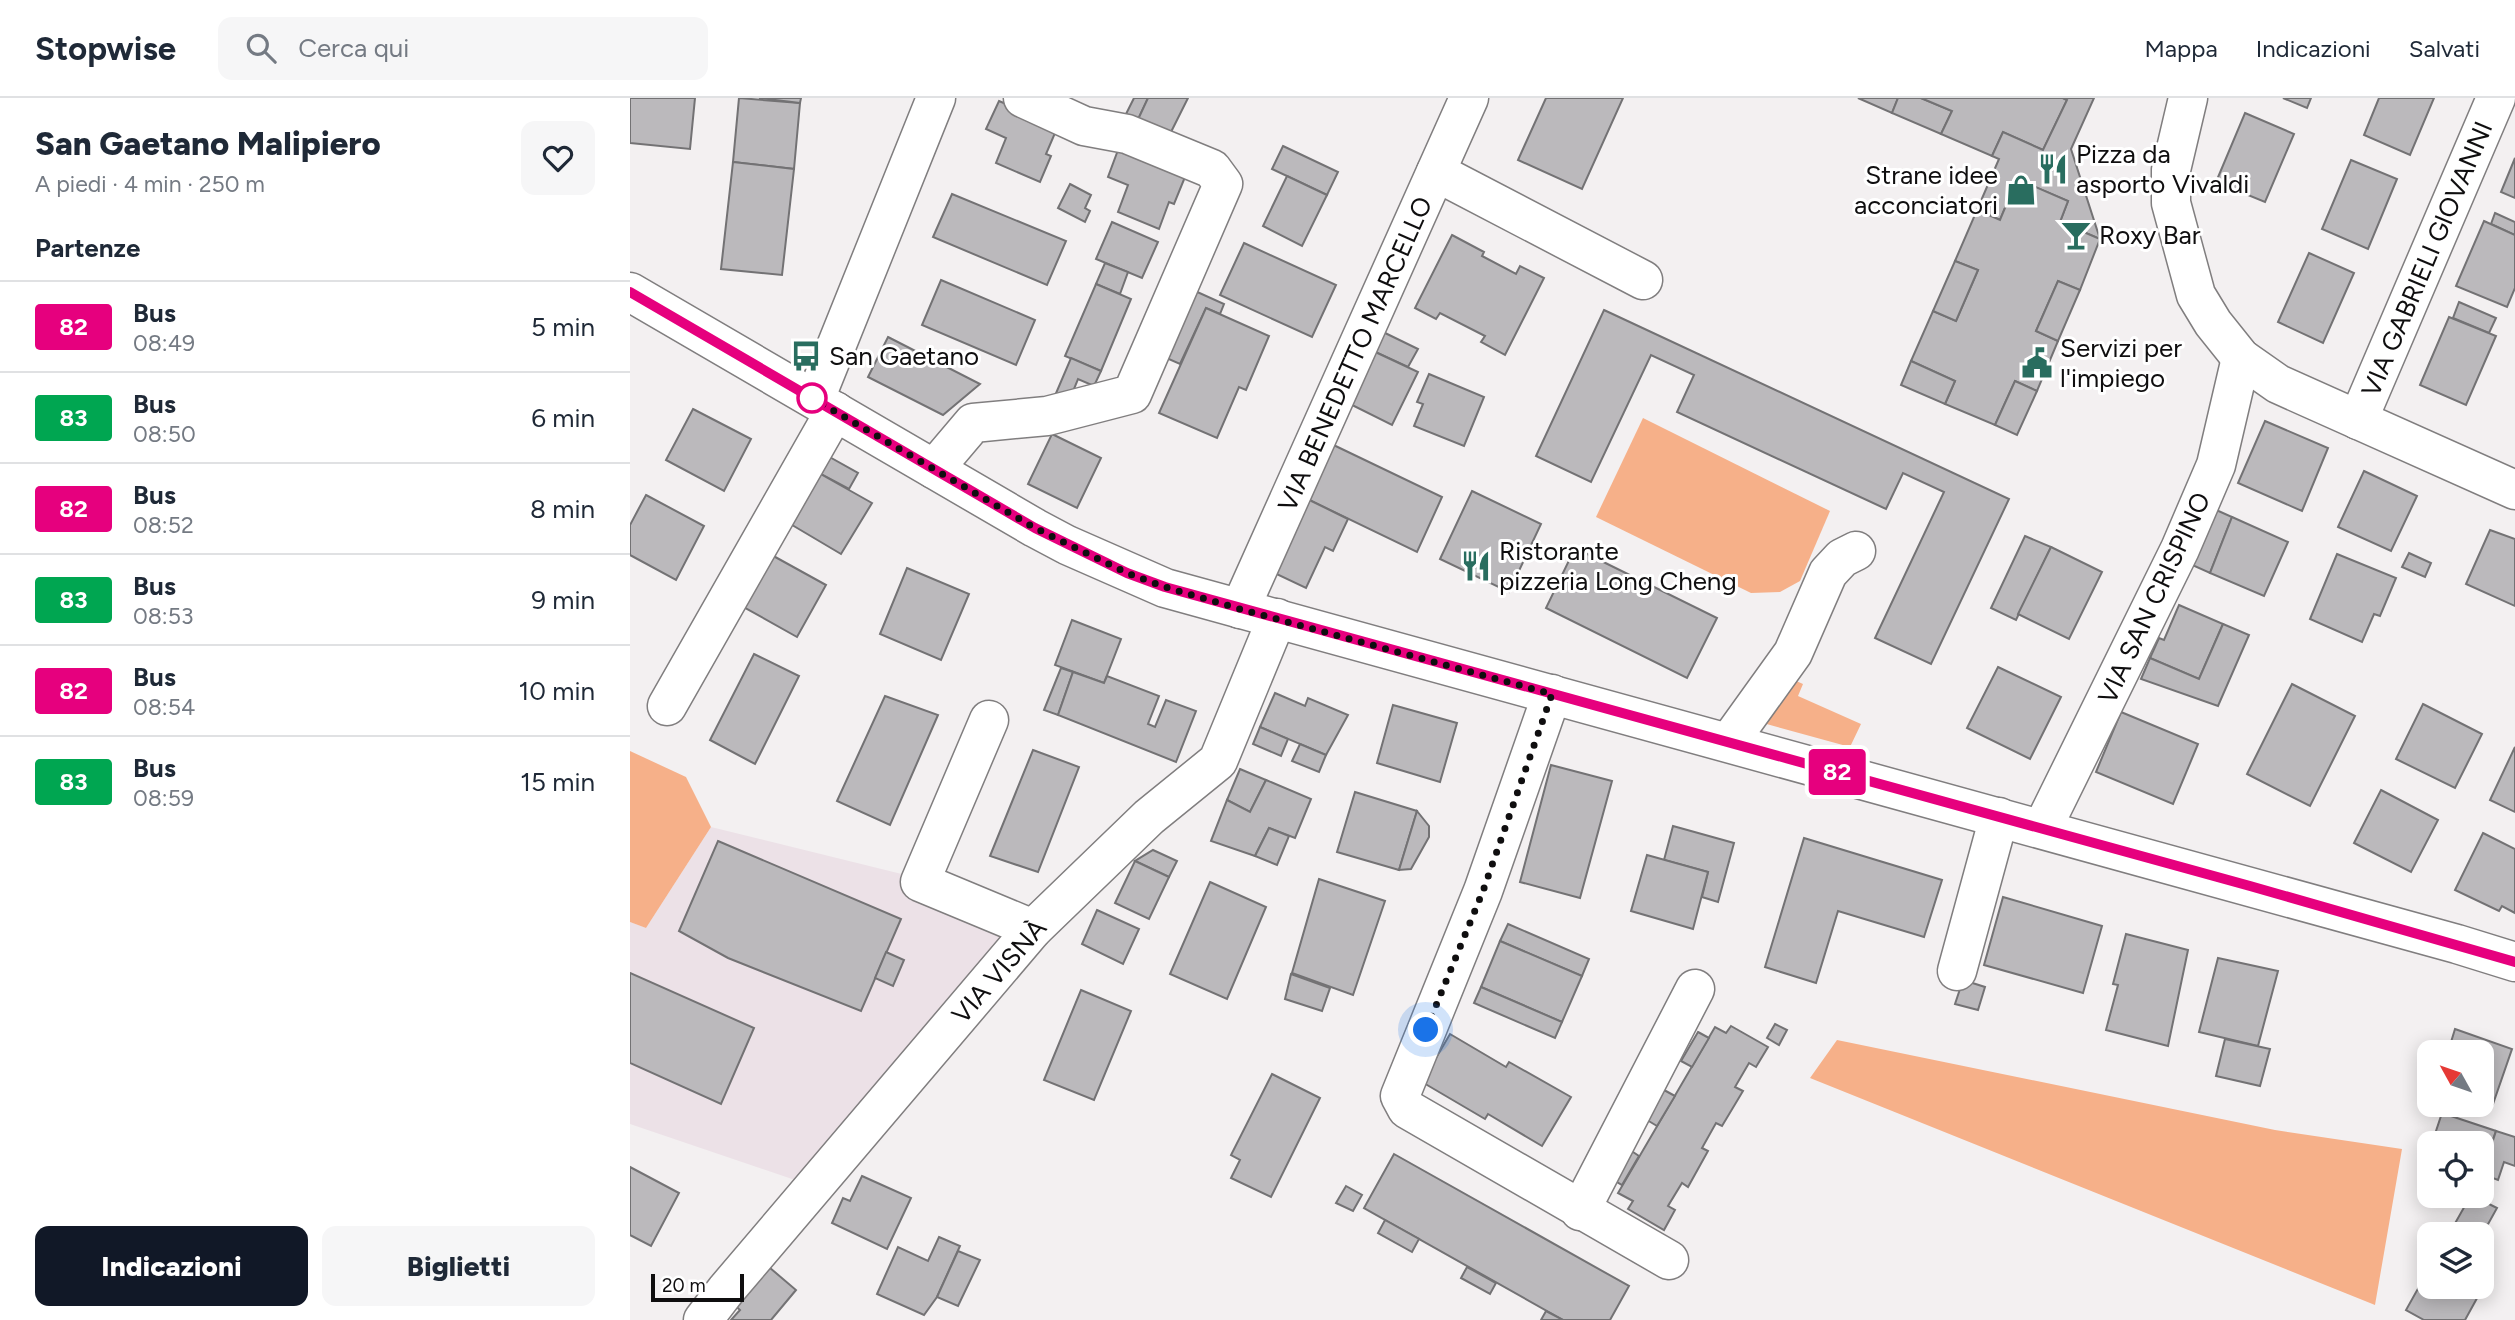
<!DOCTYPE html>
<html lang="it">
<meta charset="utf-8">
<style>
:root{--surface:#fff;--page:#f6f6f7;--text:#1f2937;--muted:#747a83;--line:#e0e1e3;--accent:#111827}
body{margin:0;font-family:Figtree,sans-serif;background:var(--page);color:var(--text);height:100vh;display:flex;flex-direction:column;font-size:26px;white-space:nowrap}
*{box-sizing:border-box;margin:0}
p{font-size:23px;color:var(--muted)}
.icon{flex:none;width:38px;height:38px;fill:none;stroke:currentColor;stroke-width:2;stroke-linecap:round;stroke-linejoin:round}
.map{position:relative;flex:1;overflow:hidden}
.drawer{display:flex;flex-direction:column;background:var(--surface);width:630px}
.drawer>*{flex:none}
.badge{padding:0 14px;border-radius:5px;font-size:24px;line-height:46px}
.needle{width:46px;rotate:310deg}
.controls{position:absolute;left:1787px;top:942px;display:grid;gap:14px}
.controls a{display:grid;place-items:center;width:77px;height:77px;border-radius:14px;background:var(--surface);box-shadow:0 4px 18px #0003;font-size:35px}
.scale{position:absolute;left:21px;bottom:18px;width:93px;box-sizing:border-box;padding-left:7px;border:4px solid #0f0e0f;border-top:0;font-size:19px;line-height:24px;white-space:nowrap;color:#0f0e0f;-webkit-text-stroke:5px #fff;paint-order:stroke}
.you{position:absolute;width:35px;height:35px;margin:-18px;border:5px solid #fff;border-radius:50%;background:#1a73e8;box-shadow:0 0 0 10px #1a73e833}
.map>.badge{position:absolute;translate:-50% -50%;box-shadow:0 0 0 4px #fff}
h2{padding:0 35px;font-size:26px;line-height:63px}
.round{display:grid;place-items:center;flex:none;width:74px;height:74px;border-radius:14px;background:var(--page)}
.headline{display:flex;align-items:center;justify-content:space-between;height:119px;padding:0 35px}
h1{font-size:33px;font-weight:800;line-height:52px}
.button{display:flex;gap:14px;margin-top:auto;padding:14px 35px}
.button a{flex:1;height:80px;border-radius:14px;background:var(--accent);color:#fff;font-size:28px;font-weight:800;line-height:80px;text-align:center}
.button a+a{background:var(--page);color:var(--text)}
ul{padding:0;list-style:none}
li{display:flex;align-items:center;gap:21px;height:91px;padding:0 35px;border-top:2px solid var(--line)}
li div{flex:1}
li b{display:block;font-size:26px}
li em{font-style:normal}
li .badge{min-width:77px;font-weight:700;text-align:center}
header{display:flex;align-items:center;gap:42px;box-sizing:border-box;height:98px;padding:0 35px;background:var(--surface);border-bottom:2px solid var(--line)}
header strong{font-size:33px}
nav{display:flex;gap:38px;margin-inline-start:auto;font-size:24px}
.search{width:490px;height:63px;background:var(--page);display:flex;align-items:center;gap:18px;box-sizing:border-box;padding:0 24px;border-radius:14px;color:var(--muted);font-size:26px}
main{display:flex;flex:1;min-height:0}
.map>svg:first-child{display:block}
.built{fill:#ece1e7}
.green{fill:#f6b089}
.building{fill:#bbb9bc;stroke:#737274;stroke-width:2}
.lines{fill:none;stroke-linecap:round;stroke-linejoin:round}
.minor-casing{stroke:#807e7f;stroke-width:41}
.minor{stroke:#fff;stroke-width:38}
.line-casing{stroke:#fff;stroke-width:16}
.line{stroke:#e6007e;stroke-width:10}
.walk{stroke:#0f0e0f;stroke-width:7;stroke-dasharray:0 12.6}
.stop-dot{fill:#fff;stroke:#e6007e;stroke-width:3.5}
.labels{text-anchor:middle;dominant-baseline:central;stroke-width:6;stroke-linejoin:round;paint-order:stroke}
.poi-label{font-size:26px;fill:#0f0e0f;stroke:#fff;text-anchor:start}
.street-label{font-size:26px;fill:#0f0e0f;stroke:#fff}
</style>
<header>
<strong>Stopwise</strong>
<div class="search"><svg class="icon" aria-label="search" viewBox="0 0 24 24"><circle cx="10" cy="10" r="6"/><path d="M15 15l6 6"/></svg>Cerca qui</div>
<nav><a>Mappa</a><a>Indicazioni</a><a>Salvati</a></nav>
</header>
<main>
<section class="drawer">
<div class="headline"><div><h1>San Gaetano Malipiero</h1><p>A piedi · 4 min · 250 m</p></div><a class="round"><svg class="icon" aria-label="heart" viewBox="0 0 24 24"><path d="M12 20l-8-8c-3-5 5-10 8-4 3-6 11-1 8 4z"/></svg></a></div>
<h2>Partenze</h2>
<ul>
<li><span class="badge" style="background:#e6007e;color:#fff">82</span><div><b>Bus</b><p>08:49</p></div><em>5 min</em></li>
<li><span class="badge" style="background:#00a651;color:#fff">83</span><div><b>Bus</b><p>08:50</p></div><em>6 min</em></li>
<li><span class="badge" style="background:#e6007e;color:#fff">82</span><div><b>Bus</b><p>08:52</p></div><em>8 min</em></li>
<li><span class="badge" style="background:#00a651;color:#fff">83</span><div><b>Bus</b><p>08:53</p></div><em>9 min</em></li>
<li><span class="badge" style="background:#e6007e;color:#fff">82</span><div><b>Bus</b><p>08:54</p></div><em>10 min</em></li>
<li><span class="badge" style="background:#00a651;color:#fff">83</span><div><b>Bus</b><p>08:59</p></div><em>15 min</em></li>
</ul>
<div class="button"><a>Indicazioni</a><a>Biglietti</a></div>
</section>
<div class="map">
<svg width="1885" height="1222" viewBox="0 0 1885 1222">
<rect width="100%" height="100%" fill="#f3f0f1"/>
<!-- built -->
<polygon class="built" points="81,729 397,807 165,1082 0,1026 0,824 16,830"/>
<!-- green -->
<g class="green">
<polygon points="1013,320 1200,413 1170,483 1150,494 1121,495 966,419"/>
<polygon points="1153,577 1173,586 1168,598 1231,626 1220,649 1133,625"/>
<polygon points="0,653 56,679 81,729 16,830 0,824"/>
<polygon points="1207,942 1645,1032 1772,1051 1745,1207 1180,980"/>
</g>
<!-- building -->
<g class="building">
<polygon points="0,0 65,0 60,51 0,45"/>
<polygon points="109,0 170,5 164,71 103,64"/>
<polygon points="129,0 171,0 170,5"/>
<polygon points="504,0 518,0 506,26 494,20"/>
<polygon points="518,0 558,0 539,38 504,30"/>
<polygon points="916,0 993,0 952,91 888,62"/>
<polygon points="1228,0 1268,0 1262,15"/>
<polygon points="1268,0 1291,0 1322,13 1311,36 1262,15"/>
<polygon points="1291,0 1433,0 1437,2 1413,52 1373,34 1362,58 1311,36 1322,13"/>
<polygon points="1433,0 1464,0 1441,51 1470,141 1430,124 1438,103 1387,81 1370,122 1347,112 1369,61 1362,58 1373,34 1413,52 1437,2"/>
<polygon points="1653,0 1681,0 1677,10"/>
<polygon points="1749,0 1804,0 1780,57 1734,37"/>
<polygon points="369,3 428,28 416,56 421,58 410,84 366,65 376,40 356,31"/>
<polygon points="1615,15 1664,36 1635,104 1586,84"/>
<polygon points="653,48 708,74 697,97 642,71"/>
<polygon points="488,52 555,79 544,106 539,104 529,131 488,114 498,87 478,79"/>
<polygon points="1885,60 1885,100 1871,94"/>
<polygon points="1721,62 1767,81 1738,151 1692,131"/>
<polygon points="103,64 164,71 152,177 91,171"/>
<polygon points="657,78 697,97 672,148 633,128"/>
<polygon points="1387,81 1438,103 1430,124 1470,141 1450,192 1428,183 1406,233 1428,243 1407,293 1385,283 1365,327 1315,306 1325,283 1281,263 1303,213 1326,223 1348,172 1325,163 1347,112 1370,122"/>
<polygon points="440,86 461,97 455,110 460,113 455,124 428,110"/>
<polygon points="322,96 436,143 417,187 303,139"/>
<polygon points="1865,115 1885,124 1885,137 1861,126"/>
<polygon points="1854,123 1885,137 1885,190 1877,209 1826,188"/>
<polygon points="482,124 528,144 512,180 466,161"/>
<polygon points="822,137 854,154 852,158 886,176 890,168 914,180 875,257 851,244 855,238 810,215 806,221 785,210"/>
<polygon points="614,145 706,187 682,239 590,197"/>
<polygon points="1679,155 1724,175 1693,245 1648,224"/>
<polygon points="1325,163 1348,172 1326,223 1303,213"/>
<polygon points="475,165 498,174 490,196 466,186"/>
<polygon points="311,182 405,222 386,267 292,227"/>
<polygon points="1428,183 1450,192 1428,243 1406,233"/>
<polygon points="466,186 501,201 471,273 435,258"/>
<polygon points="554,188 594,206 590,216 576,210 550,266 525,255"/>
<polygon points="1829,204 1866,220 1859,235 1823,220"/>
<polygon points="576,210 639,238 616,292 609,289 587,340 529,315"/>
<polygon points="974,212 1379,401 1301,566 1245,540 1314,394 1273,375 1256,411 1047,314 1064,277 1021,257 961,384 906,358"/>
<polygon points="1819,219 1866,238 1836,307 1790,287"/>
<polygon points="751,233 788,251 778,269 741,252"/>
<polygon points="258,239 350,286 313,317 238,279"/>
<polygon points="741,252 788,274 762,327 716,304"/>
<polygon points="441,260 471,273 464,288 448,281 435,313 421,307"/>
<polygon points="1281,263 1325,283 1315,306 1271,287"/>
<polygon points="799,276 854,299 834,348 784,328 793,306 787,304"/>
<polygon points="1385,283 1407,293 1387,337 1365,327"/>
<polygon points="63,311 121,341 94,393 36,362"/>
<polygon points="1635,323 1698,350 1672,413 1608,385"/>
<polygon points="422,336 471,360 447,410 398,386"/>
<polygon points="691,341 812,399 787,454 665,395"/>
<polygon points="196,357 228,375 219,391 187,374"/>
<polygon points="1734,373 1787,398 1761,453 1708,429"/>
<polygon points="187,374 242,405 211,456 157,424"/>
<polygon points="842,393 911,426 879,494 810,461"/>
<polygon points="665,395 718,421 703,453 695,449 676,490 630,468"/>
<polygon points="16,397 74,428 46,482 0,457 0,427"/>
<polygon points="1584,411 1602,419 1580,475 1560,466"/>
<polygon points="1602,419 1658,444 1634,498 1580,475"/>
<polygon points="1860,432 1885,441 1885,508 1836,486"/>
<polygon points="1395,438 1421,449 1386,522 1361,510"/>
<polygon points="1421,449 1472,474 1439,541 1388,516"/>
<polygon points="945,450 1087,520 1057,580 916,510"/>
<polygon points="138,455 196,487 167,539 110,507"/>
<polygon points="1779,455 1801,465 1795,479 1772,469"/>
<polygon points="1707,456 1766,480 1750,518 1744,516 1732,544 1680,521"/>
<polygon points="277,470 339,496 311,562 250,536"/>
<polygon points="1549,507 1593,526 1569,581 1520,560 1529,540 1534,542"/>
<polygon points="442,522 491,541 474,585 425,567"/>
<polygon points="1593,526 1619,537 1588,608 1511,581 1520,560 1569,581"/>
<polygon points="124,556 169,578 125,666 80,642"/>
<polygon points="1368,569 1431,599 1400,661 1337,630"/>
<polygon points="431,570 443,574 428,617 414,612"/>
<polygon points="443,574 474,585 477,578 529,598 518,626 525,629 536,602 566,613 546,664 428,617"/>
<polygon points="1662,586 1725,618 1680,708 1617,676"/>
<polygon points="645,595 675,608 678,600 718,617 696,657 630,629"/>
<polygon points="255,598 308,617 260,727 207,703"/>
<polygon points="1793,606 1852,636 1825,690 1766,661"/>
<polygon points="763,607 827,625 810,684 747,665"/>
<polygon points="1491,614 1568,646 1543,706 1466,674"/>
<polygon points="630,629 658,641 651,658 623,646"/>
<polygon points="670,646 696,657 689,674 662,663"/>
<polygon points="1885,649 1885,714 1860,702"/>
<polygon points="403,652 449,669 408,774 360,758"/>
<polygon points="921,667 982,683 950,800 890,784"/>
<polygon points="610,671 636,682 620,714 597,702"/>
<polygon points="636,682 681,701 665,740 639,730 625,758 581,743 597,702 620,714"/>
<polygon points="1751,692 1808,722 1781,774 1724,745"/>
<polygon points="725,694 787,713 769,772 707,754"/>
<polygon points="787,713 799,728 799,739 781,771 769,772"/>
<polygon points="1043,728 1104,745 1088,804 1072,799 1078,774 1034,762"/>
<polygon points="639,730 659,738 647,767 625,758"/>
<polygon points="1853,735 1885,751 1885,815 1872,808 1869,813 1825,792"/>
<polygon points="1174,740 1312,782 1294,839 1208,813 1186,885 1135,869"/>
<polygon points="88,743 271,821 231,913 98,860 49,833"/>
<polygon points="523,752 547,763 539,779 505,763"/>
<polygon points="1017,757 1078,774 1063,831 1001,813"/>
<polygon points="505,763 539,779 519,821 485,805"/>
<polygon points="689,781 755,803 723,897 662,875"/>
<polygon points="580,784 636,809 597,901 540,876"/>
<polygon points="1373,799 1472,828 1453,895 1354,867"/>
<polygon points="467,812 509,831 493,866 452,846"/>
<polygon points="878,826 959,861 952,878 870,843"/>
<polygon points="1496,836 1558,852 1538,948 1476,932 1488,887 1483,886"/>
<polygon points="870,843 952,878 932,924 851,889"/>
<polygon points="256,854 274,862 263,888 245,880"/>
<polygon points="1588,860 1648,873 1628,948 1569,934"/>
<polygon points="0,875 124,930 91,1006 0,965"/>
<polygon points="661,876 700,890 692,913 655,901"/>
<polygon points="1333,882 1355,889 1348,912 1325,906"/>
<polygon points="851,889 932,924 925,940 844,905"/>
<polygon points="451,892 501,913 464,1002 414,982"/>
<polygon points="1145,926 1157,932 1149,947 1137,940"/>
<polygon points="1101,928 1138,949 1126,969 1119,965 1105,989 1113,993 1092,1028 1086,1025 1072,1050 1078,1053 1058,1089 1052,1085 1038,1108 1045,1112 1034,1132 998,1111 1003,1103 988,1095 1085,929 1096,935"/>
<polygon points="1825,931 1882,951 1863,1006 1852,1002 1852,954 1818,954"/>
<polygon points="1068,934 1079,940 1062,969 1051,963"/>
<polygon points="820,936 876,969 879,964 941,999 912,1048 858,1016 855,1021 792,984"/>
<polygon points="1595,941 1640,951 1630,988 1586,978"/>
<polygon points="642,976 690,1000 641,1099 601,1080 610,1062 601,1057"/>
<polygon points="1034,992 1045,998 1027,1028 1017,1022"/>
<polygon points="1812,1015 1866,1033 1852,1073 1852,1045 1802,1045"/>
<polygon points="1866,1033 1885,1039 1885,1068 1874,1064 1868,1082 1852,1076"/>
<polygon points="1000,1052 1009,1058 992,1087 982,1081"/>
<polygon points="764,1056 999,1188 980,1222 933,1222 734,1110"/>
<polygon points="0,1069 49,1095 21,1148 0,1137"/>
<polygon points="232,1078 281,1100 257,1151 202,1125 213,1100 220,1103"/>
<polygon points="716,1088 732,1097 723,1113 706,1105"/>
<polygon points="1841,1097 1867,1110 1852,1137 1819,1136"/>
<polygon points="755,1122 789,1141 782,1154 748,1135"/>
<polygon points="309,1139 330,1148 307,1199 294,1217 247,1196 268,1149 298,1163"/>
<polygon points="328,1153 350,1162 328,1208 307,1199"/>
<polygon points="133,1164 166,1192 141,1222 101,1222 110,1212 100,1203"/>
<polygon points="837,1169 866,1185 860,1196 831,1180"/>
<polygon points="1799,1171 1799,1188 1852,1188 1852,1179 1857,1182 1835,1222 1794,1222 1776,1212"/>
<polygon points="916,1213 933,1222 911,1222"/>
</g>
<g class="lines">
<!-- minor casing -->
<g class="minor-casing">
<g id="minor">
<polyline points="1558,0 1541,72 1541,105 1566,197 1583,225 1611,260 1648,286 1885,392"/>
<polyline points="806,74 1013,182"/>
<polyline points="0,194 405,430 437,447 535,490 1827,846 1885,864"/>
<polyline points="185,301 306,0"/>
<polyline points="1728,322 1866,0"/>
<polyline points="304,371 343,325 417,318 502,296 593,86 582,71 497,36 454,28 393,0"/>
<polyline points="610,511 839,0"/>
<polyline points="922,596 853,793 770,998 777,1011 1039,1162"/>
<polyline points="37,608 205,313"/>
<polyline points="359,622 290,784 403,831"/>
<polyline points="1099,644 1163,555 1198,475 1212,460 1226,453"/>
<polyline points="1412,731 1550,451 1586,367 1611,260"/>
<polyline points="1327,873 1369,719"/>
<polyline points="950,1113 1065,891"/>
<polyline points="73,1222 96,1192 403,831 519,719 588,663 647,520"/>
</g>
</g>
<!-- minor -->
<use href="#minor" class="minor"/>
</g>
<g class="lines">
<!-- line casing -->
<g class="line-casing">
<polyline id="line" points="0,194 405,430 497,475 535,489 1620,788 1885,864"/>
</g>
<!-- line -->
<use href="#line" class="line"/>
<!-- walk -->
<polyline class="walk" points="182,300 405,430 497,475 535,489 610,511 922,596 853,793 796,932"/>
</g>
<!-- icons -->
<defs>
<g id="restaurant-bare" transform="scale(2.415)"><path d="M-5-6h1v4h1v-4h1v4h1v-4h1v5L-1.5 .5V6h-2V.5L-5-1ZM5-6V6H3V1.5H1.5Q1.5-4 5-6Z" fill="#296d5f" stroke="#fff" stroke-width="2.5" paint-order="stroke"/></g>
<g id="shop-bare" transform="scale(2.415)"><path d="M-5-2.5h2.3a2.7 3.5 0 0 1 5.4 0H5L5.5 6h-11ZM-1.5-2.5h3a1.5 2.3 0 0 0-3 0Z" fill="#296d5f" stroke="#fff" stroke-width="2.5" paint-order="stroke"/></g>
<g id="bar-bare" transform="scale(2.415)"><path d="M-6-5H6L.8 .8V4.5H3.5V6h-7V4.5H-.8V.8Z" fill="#296d5f" stroke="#fff" stroke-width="2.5" paint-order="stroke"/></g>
<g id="bus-bare" transform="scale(2.415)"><path d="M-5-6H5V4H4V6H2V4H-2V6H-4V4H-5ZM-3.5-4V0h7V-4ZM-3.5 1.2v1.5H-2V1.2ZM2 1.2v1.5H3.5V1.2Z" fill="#296d5f" stroke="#fff" stroke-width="2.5" paint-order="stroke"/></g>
<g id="civic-bare" transform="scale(2.415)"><path d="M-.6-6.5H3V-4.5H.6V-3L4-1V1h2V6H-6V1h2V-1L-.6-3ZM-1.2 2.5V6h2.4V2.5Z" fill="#296d5f" stroke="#fff" stroke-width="2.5" paint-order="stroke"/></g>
</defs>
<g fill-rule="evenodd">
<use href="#restaurant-bare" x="1423" y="71"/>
<use href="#shop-bare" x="1391" y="92"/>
<use href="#bar-bare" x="1446" y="137"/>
<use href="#bus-bare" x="176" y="258"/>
<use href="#civic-bare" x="1407" y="265"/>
<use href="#restaurant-bare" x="846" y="468"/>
</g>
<!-- markers -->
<circle class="stop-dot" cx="182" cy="300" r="14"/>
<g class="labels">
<!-- poi labels -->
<g class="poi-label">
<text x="1446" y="56">Pizza da<tspan x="1446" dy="30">asporto Vivaldi</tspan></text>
<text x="1368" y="77" text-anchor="end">Strane idee<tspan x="1368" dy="30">acconciatori</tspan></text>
<text x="1469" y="137">Roxy Bar</text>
<text x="1430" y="250">Servizi per<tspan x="1430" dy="30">l'impiego</tspan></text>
<text x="199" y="258">San Gaetano</text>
<text x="869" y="453">Ristorante<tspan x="869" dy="30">pizzeria Long Cheng</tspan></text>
</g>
<!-- street labels -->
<g class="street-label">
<text transform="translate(1797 161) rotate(-67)">VIA GABRIELI GIOVANNI</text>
<text transform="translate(725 256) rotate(-66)">VIA BENEDETTO MARCELLO</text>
<text transform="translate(1524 500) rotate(-65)">VIA SAN CRISPINO</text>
<text transform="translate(369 873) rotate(-49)">VIA VISNÀ</text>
</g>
</g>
</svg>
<div class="controls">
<a><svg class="needle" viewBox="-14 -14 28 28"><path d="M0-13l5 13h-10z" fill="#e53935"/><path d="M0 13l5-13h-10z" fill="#747a83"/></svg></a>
<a><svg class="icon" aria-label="locate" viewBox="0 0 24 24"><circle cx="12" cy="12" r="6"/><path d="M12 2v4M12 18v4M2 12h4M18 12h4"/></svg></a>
<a><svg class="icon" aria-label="layers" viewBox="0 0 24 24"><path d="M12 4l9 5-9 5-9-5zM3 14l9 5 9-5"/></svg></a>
</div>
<div class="scale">20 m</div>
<div class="you" style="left:796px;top:932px"></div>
<b class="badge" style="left:1207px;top:674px;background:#e6007e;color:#fff">82</b>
</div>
</main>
